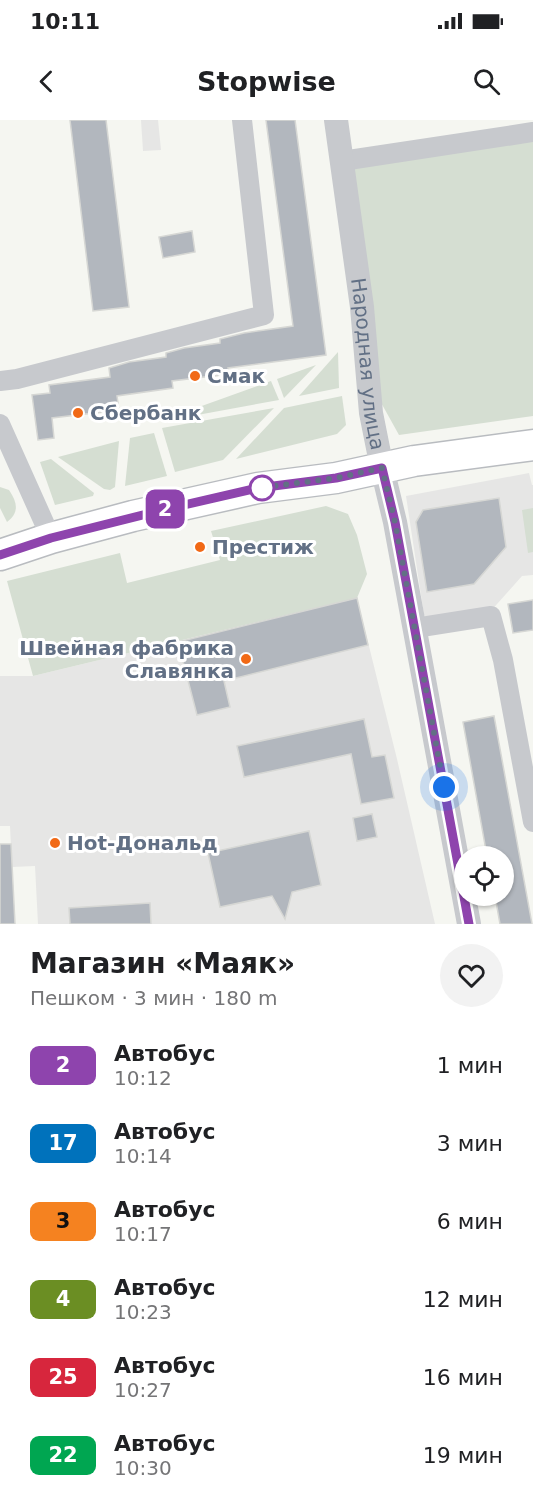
<!DOCTYPE html>
<html lang="ru">
<meta charset="utf-8">
<style>
:root{--surface:#fff;--page:#f2f2f2;--text:#202124;--muted:#757577}
body{margin:0;font-family:"DejaVu Sans",sans-serif;background:var(--page);color:var(--text);height:100vh;display:flex;flex-direction:column;font-size:22px;white-space:nowrap}
*{box-sizing:border-box;margin:0}
p{font-size:20px;color:var(--muted)}
.icon{flex:none;width:33px;height:33px;fill:none;stroke:currentColor;stroke-width:2;stroke-linecap:round;stroke-linejoin:round}
.map{position:relative;height:804px;overflow:hidden}
.panel{display:flex;flex-direction:column;background:var(--surface);flex:1}
.panel>*{flex:none}
.badge{padding:0 12px;border-radius:9px;font-size:21px;line-height:39px}
.buttons{position:absolute;left:454px;top:726px;display:grid;gap:12px}
.buttons a{display:grid;place-items:center;width:60px;height:60px;border-radius:50%;background:var(--surface);box-shadow:0 2px 4px #0004;font-size:30px}
.you{position:absolute;width:30px;height:30px;margin:-15px;border:4px solid #fff;border-radius:50%;background:#1a73e8;box-shadow:0 0 0 9px #1a73e833}
.map>.badge{position:absolute;translate:-50% -50%;box-shadow:0 0 0 3px #fff}
.round{display:grid;place-items:center;flex:none;width:63px;height:63px;border-radius:32px;background:var(--page)}
.headline{display:flex;align-items:center;justify-content:space-between;height:102px;padding:0 30px}
h1{font-size:28px;font-weight:600;line-height:45px}
ul{padding:0;list-style:none}
li{display:flex;align-items:center;gap:18px;height:78px;padding:0 30px}
li div{flex:1}
li b{display:block;font-size:22px}
li em{font-style:normal}
li .badge{min-width:66px;font-weight:700;text-align:center}
.status{display:flex;justify-content:space-between;align-items:center;height:42px;padding:0 30px;background:var(--surface);direction:ltr}
.status svg{height:16px;fill:currentColor}
header{display:flex;justify-content:space-between;align-items:center;height:78px;padding:0 30px;background:var(--surface);font-size:27px;font-weight:600}
.map>svg:first-child{display:block}
.built{fill:#e6e6e5}
.green{fill:#d5ded2}
.building{fill:#b2b7be;stroke:#d6d7d4;stroke-width:1.5}
.lines{fill:none;stroke-linecap:round;stroke-linejoin:round}
.primary-casing{stroke:#b9bcc0;stroke-width:33}
.minor{stroke:#c7c9cd;stroke-width:20}
.tertiary{stroke:#c7c9cd;stroke-width:24}
.primary{stroke:#fff;stroke-width:30}
.line-casing{stroke:#fff;stroke-width:14}
.line{stroke:#8e44ad;stroke-width:9}
.walk{stroke:#627085;stroke-width:6;stroke-dasharray:0 10.8}
.poi-dot{fill:#f16916;stroke:#fff;stroke-width:2}
.stop-dot{fill:#fff;stroke:#8e44ad;stroke-width:3}
.labels{text-anchor:middle;dominant-baseline:central;stroke-width:6;stroke-linejoin:round;paint-order:stroke}
.street-label{font-size:20px;fill:#627085;stroke:#fff}
.poi-label{font-size:20px;font-weight:bold;fill:#627085;stroke:#fff;text-anchor:start}
</style>
<div class="status"><b>10:11</b><svg viewBox="0 0 49 12"><path d="M0 12V9h3v3zM5 12V6h3v6zM10 12V3h3v9zM15 12V0h3v12zM26 1h20v11H26zM47 4h2v5h-2z"/></svg></div>
<header><svg class="icon" aria-label="back" viewBox="0 0 24 24"><path d="M15 5l-7 7 7 7"/></svg>Stopwise<svg class="icon" aria-label="search" viewBox="0 0 24 24"><circle cx="10" cy="10" r="6"/><path d="M15 15l6 6"/></svg></header>
<div class="map">
<svg width="533" height="804" viewBox="0 0 533 804">
<rect width="100%" height="100%" fill="#f5f6f1"/>
<!-- built -->
<g class="built">
<polygon points="141,0 158,0 161,30 143,31"/>
<polygon points="529,353 532,365 533,365 533,455 522,456 489,493 431,502 424,495 406,376"/>
<polygon points="357,478 397,639 435,804 38,804 35,746 12,747 10,706 0,706 0,556 33,556"/>
</g>
<!-- green -->
<g class="green">
<polygon points="533,16 533,296 399,315 379,279 353,44"/>
<polygon points="338,232 339,268 299,276"/>
<polygon points="316,245 284,278 277,259"/>
<polygon points="271,261 279,280 170,300 185,292"/>
<polygon points="342,276 346,305 337,314 236,339 284,288"/>
<polygon points="274,288 223,340 175,352 162,308"/>
<polygon points="154,313 167,356 125,366 130,318"/>
<polygon points="119,321 115,367 110,370 104,369 58,337"/>
<polygon points="51,339 94,373 93,376 55,385 40,342"/>
<path d="M0,367L9,370C18,383 19,393 7,402L0,388Z"/>
<polygon points="326,386 348,394 357,415 367,454 357,478 33,556 7,461 120,433 127,463 220,440 211,411"/>
<polygon points="533,388 533,432 528,433 522,390"/>
</g>
<!-- building -->
<g class="building">
<polygon points="70,0 106,0 129,187 93,191"/>
<polygon points="266,0 295,0 326,235 228,248 229,254 172,261 173,268 117,276 119,290 52,298 54,318 38,320 32,275 50,273 49,265 110,257 109,248 129,242 166,237 166,233 184,228 220,223 220,219 244,213 293,206"/>
<polygon points="192,111 195,132 163,138 159,117"/>
<polygon points="499,378 506,427 474,464 427,472 416,402 423,390"/>
<polygon points="357,478 368,525 224,561 230,587 197,595 178,522"/>
<polygon points="533,480 533,510 513,513 508,484"/>
<polygon points="494,596 532,804 500,804 495,776 504,776 504,736 487,736 463,602"/>
<polygon points="364,599 372,637 385,635 394,678 361,684 351,634 244,657 237,626"/>
<polygon points="372,694 377,717 357,721 353,698"/>
<polygon points="309,711 321,765 292,772 285,799 272,776 220,787 208,733"/>
<polygon points="0,724 11,724 15,804 0,804"/>
<polygon points="150,783 151,804 70,804 69,788"/>
</g>
<g class="lines">
<!-- primary casing -->
<g class="primary-casing">
<polyline id="primary" points="0,435 51,418 133,396 258,368 336,358 414,341 533,325"/>
</g>
<!-- minor -->
<g class="minor">
<polyline points="342,41 533,12"/>
<polyline points="0,261 17,259 264,195 242,0"/>
<polyline points="0,304 51,418"/>
<polyline points="415,508 491,496 503,540 533,702"/>
</g>
<!-- tertiary -->
<path class="tertiary" id="s1" d="M336,0L362,187L371,293L382,348L395,402L469,804"/>
<!-- primary -->
<use href="#primary" class="primary"/>
</g>
<g class="lines">
<!-- line casing -->
<g class="line-casing">
<polyline id="line" points="0,435 51,418 175,387 258,368 336,358 382,348 395,402 469,804"/>
</g>
<!-- line -->
<use href="#line" class="line"/>
<!-- walk -->
<polyline class="walk" points="262,368 258,368 336,358 382,348 395,402 444,667"/>
</g>
<!-- markers -->
<g class="poi-dot">
<circle cx="195" cy="256" r="6"/>
<circle cx="78" cy="293" r="6"/>
<circle cx="200" cy="427" r="6"/>
<circle cx="246" cy="539" r="6"/>
<circle cx="55" cy="723" r="6"/>
</g>
<circle class="stop-dot" cx="262" cy="368" r="12"/>
<g class="labels">
<!-- street labels -->
<g class="street-label">
<text stroke="none"><textPath href="#s1" startOffset="246">Народная улица</textPath></text>
</g>
<!-- poi labels -->
<g class="poi-label">
<text x="207" y="256">Смак</text>
<text x="90" y="293">Сбербанк</text>
<text x="212" y="427">Престиж</text>
<text x="234" y="528" text-anchor="end">Швейная фабрика<tspan x="234" dy="23">Славянка</tspan></text>
<text x="67" y="723">Hot-Дональд</text>
</g>
</g>
</svg>
<div class="buttons">
<a><svg class="icon" aria-label="locate" viewBox="0 0 24 24"><circle cx="12" cy="12" r="6"/><path d="M12 2v4M12 18v4M2 12h4M18 12h4"/></svg></a>
</div>
<div class="you" style="left:444px;top:667px"></div>
<b class="badge" style="left:165px;top:389px;background:#8e44ad;color:#fff">2</b>
</div>
<section class="panel">
<div class="headline"><div><h1>Магазин «Маяк»</h1><p>Пешком · 3 мин · 180 m</p></div><a class="round"><svg class="icon" aria-label="heart" viewBox="0 0 24 24"><path d="M12 20l-8-8c-3-5 5-10 8-4 3-6 11-1 8 4z"/></svg></a></div>
<ul>
<li><span class="badge" style="background:#8e44ad;color:#fff">2</span><div><b>Автобус</b><p>10:12</p></div><em>1 мин</em></li>
<li><span class="badge" style="background:#0072bc;color:#fff">17</span><div><b>Автобус</b><p>10:14</p></div><em>3 мин</em></li>
<li><span class="badge" style="background:#f58220;color:#111">3</span><div><b>Автобус</b><p>10:17</p></div><em>6 мин</em></li>
<li><span class="badge" style="background:#6b8e23;color:#fff">4</span><div><b>Автобус</b><p>10:23</p></div><em>12 мин</em></li>
<li><span class="badge" style="background:#d7263d;color:#fff">25</span><div><b>Автобус</b><p>10:27</p></div><em>16 мин</em></li>
<li><span class="badge" style="background:#00a651;color:#fff">22</span><div><b>Автобус</b><p>10:30</p></div><em>19 мин</em></li>
</ul>
</section>
